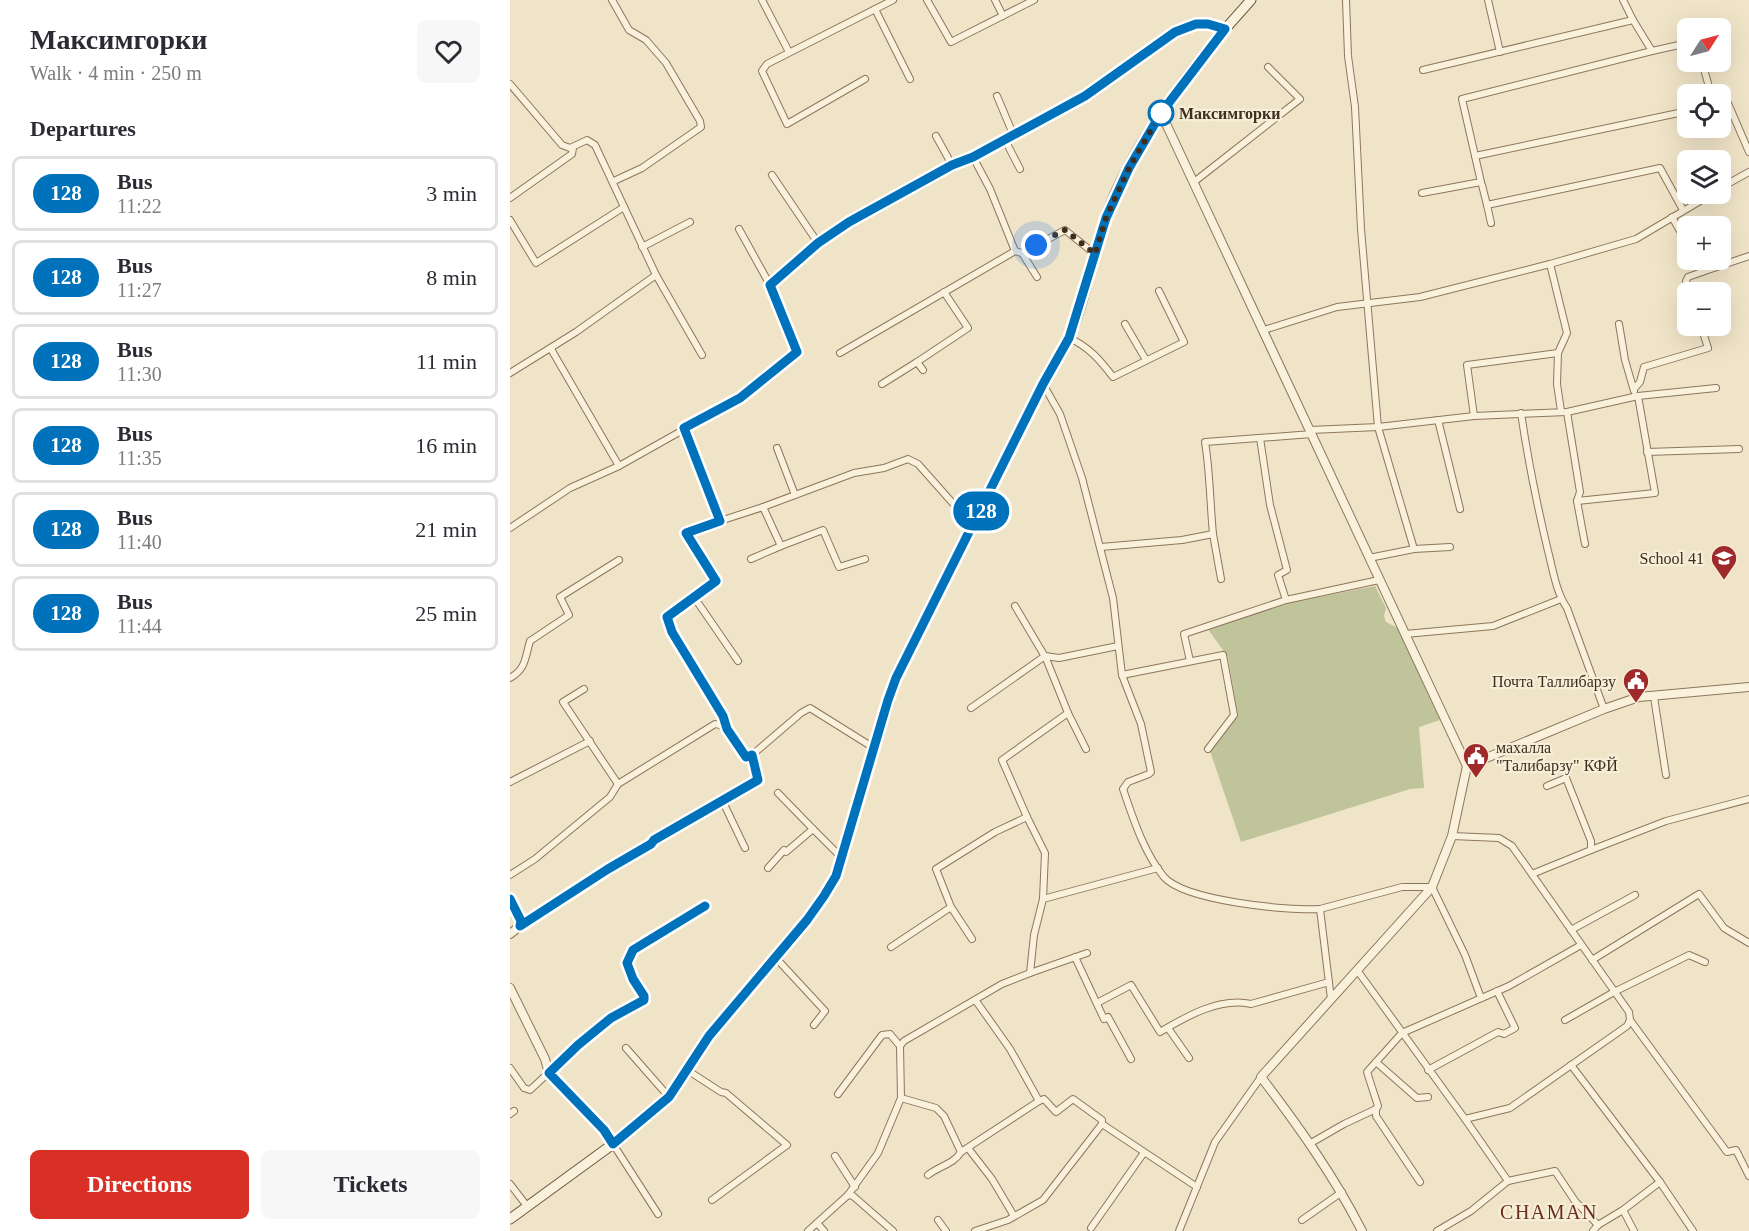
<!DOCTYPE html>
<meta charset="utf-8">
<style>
:root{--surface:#fff;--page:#f7f7f7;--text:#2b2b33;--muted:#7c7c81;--line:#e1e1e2;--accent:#d93025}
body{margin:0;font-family:Georgia,serif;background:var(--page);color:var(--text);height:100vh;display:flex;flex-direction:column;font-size:22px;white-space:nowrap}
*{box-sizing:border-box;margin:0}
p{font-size:20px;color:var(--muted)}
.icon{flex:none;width:33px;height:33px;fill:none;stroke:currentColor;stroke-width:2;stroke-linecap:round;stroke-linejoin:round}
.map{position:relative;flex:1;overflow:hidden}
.details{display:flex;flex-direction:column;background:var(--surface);width:510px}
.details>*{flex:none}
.badge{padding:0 12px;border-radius:20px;font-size:21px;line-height:39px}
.needle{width:39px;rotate:54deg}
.tools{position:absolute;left:1167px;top:18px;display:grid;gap:12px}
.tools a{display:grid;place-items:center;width:54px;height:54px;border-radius:9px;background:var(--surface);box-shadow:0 6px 24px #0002;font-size:30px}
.you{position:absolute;width:30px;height:30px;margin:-15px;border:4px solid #fff;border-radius:50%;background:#1a73e8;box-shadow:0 0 0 9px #1a73e833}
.map>.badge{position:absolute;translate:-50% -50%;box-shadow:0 0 0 3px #fff}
h2{padding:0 30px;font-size:22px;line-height:54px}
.round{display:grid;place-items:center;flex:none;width:63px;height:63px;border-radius:9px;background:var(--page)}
.head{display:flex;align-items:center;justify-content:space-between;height:102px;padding:0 30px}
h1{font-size:28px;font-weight:700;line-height:45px}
.cta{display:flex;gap:12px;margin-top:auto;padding:12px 30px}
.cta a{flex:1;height:69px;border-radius:9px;background:var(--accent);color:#fff;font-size:24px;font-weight:700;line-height:69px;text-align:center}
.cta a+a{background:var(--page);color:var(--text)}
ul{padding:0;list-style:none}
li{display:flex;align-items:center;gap:18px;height:75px;margin:0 12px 9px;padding:0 18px;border:3px solid var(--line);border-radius:9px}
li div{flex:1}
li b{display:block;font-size:22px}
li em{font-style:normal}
li .badge{min-width:66px;font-weight:700;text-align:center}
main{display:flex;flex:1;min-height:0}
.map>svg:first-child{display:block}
.cemetery{fill:#bfc49a}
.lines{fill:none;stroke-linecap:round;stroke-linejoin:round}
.minor-casing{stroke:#8d765c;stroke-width:8}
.tertiary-casing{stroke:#8d765c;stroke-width:10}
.secondary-casing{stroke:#6f573f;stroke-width:11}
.minor{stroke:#faf1dc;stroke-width:6}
.tertiary{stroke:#faf1dc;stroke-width:8}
.secondary{stroke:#faf1dc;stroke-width:9}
.line-casing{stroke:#fff;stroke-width:14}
.line{stroke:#0072bc;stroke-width:9}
.walk{stroke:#3d2e20;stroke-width:6;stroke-dasharray:0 10.8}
.stop-dot{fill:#fff;stroke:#0072bc;stroke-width:3}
.labels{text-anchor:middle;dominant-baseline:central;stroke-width:4.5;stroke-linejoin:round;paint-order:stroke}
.stop-label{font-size:16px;font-weight:bold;fill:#3d2e20;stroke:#f7eed8;text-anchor:start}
.poi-label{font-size:16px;fill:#3d2e20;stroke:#f7eed8;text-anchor:end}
.quarter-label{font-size:20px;letter-spacing:1.5px;fill:#6b2e1e;stroke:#f7eed8}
</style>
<main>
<section class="details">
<div class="head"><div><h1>Максимгорки</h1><p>Walk · 4 min · 250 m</p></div><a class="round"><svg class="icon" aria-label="heart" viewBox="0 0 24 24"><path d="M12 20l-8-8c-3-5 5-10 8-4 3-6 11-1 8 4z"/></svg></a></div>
<h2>Departures</h2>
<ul>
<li><span class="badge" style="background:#0072bc;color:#fff">128</span><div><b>Bus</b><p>11:22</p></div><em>3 min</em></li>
<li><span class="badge" style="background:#0072bc;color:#fff">128</span><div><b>Bus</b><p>11:27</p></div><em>8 min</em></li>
<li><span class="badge" style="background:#0072bc;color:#fff">128</span><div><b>Bus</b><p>11:30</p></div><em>11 min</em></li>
<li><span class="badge" style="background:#0072bc;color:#fff">128</span><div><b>Bus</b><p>11:35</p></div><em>16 min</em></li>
<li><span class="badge" style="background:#0072bc;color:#fff">128</span><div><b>Bus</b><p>11:40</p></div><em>21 min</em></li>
<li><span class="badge" style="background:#0072bc;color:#fff">128</span><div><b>Bus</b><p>11:44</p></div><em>25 min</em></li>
</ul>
<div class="cta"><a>Directions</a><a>Tickets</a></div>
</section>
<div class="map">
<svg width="1239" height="1231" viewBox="0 0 1239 1231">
<rect width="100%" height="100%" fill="#f0e4c8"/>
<!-- cemetery -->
<polygon class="cemetery" points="865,586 876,608 874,616 876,622 888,628 930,720 909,727 914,788 900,789 731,842 700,751 728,716 718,657 697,628 783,602"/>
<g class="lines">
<!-- minor casing -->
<g class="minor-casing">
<g id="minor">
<polyline points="102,0 119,30 136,40 156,63 190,121 191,127 132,168 104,181"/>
<polyline points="252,0 279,52"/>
<polyline points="417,0 441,42 524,0"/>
<polyline points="485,0 493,16"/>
<polyline points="836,0 838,56 845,107 851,229 868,427 904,549 859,558"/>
<polyline points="978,0 990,52"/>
<polyline points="1113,0 1123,20"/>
<polyline points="365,9 400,79"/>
<polyline points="1142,51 1178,43"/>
<polyline points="1192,62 1201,94"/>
<polyline points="355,79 277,124 252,71 257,64 383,0"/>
<polyline points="0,84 52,145 60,148 77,140 85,145 146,275 192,355"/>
<polyline points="487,96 503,134"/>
<polyline points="1210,103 1217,101 1239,152"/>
<polyline points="426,136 442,165"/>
<polyline points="494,138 510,169"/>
<polyline points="965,156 1178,111"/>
<polyline points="463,157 480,189 505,251"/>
<polyline points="262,175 308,243"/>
<polyline points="684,182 790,99 758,67"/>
<polyline points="972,185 977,205 1150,168 1173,210"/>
<polyline points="1210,188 1239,172"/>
<polyline points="912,193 971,182 952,99 1142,51 1123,20 913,70"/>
<polyline points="0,198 62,154 63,148"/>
<polyline points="977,205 981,223"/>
<polyline points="1162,217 1178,245"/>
<polyline points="0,220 26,263 114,207"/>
<polyline points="229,229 260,285"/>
<polyline points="132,247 180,222"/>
<polyline points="512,253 527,277"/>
<polyline points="1185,260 1192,272 1239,256"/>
<polyline points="1179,292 1176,281 1178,277 1192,272"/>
<polyline points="615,324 636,360"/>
<polyline points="1109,324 1115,360 1124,391"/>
<polyline points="754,330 827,307 910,297 1040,264 1126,239 1202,194"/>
<path d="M559,338C578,346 591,361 603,377L674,342L649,291"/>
<polyline points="41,349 109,466"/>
<polyline points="330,353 505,251 512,253 555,230 585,254"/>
<polyline points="1048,353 1047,384 1051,411"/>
<polyline points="413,370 407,362 458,328 434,292"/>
<polyline points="0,373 66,332 146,275"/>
<polyline points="372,384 407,362"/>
<path d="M533,384L550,414L572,478L603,598L612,675L631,724L641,772L639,774L618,782L613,789C623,818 634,853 654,877C675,901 778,911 810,909L821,999"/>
<polyline points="1124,389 1130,382 1134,367 1198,348 1191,326"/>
<polyline points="1057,412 1070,492 1067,501 1075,544"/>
<path d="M1011,413C1018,460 1027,505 1038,551C1043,570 1046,592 1057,608L1094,709"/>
<polyline points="964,416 957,365 1048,353 1057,333 1040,264"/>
<polyline points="928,420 950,509"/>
<polyline points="174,428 210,521 176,533 206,581 157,617 162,632 213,716 217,728"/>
<polyline points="800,430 868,427 964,416 1057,412 1128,396 1206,388"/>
<polyline points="267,448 285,495"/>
<polyline points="1137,452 1229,449"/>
<polyline points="1067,501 1145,493 1128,396"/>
<polyline points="253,507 344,473 374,468 398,459 408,464 463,526"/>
<polyline points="210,521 253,507 271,546 241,559"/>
<polyline points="0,528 60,488 109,466 230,398 281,358 287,352 260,285 308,243 339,222 442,165 463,157 575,96 665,32 686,24 715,29"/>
<path d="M703,534C700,503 700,472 695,442L802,434"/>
<polyline points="271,546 313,530 329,567 355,559"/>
<polyline points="591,547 672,540 703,534 711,579"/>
<polyline points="904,549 940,547"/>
<polyline points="184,597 228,661"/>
<polyline points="776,600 869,580"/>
<polyline points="505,606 534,655"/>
<polyline points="895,634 983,626 1051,599"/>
<polyline points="535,656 549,658 608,646"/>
<polyline points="680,661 674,634 776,600 768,575 777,570 760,505 750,438"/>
<polyline points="612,675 713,655 724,715 698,749"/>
<path d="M0,678C16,669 15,658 20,641L59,615L50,597L109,560"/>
<path d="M74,689L53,702L108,784L205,724C220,725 228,745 236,757L242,755L291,713L300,708L364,748"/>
<polyline points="1144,697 1156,775"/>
<polyline points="461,708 535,656 558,713 492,760 517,817"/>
<polyline points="558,713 576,749"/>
<polyline points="0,782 80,741"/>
<polyline points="268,793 303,829"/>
<polyline points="213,802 248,780 242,755"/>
<polyline points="1081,850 1156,821 1239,799"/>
<polyline points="258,868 274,850 276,852 303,829 331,857"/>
<polyline points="1022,874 1081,850 1081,841 1056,778 1037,786"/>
<polyline points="0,875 25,859 100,797 108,784"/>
<polyline points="533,899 648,868"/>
<polyline points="441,907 462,939"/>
<polyline points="810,909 892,887 922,887 955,955 971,998"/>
<polyline points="10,926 98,869 141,844 144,840 213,802 235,848"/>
<polyline points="1061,930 1125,895"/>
<polyline points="265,957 315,1011 304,1025"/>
<polyline points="565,957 594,1019 598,1017 621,1059"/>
<polyline points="1082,960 1189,894 1214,928 1239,943"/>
<polyline points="847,970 955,1119 1000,1108 1117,1026 1120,1020 1119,1012 1002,846 989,838 942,836"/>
<polyline points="520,973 577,953"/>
<path d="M587,1003L621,985L650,1032C677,1016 710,997 741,1004L819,982"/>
<polyline points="1055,1020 1104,992 1179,955 1195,962"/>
<polyline points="1120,1020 1217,1152 1226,1150 1239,1176"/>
<polyline points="658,1028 679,1058"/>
<polyline points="116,1048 159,1097"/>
<polyline points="1061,1065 1150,1182 1113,1210 1088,1225"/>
<path d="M0,1068L14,1088L20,1090C47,1066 71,1039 101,1019C111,1012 131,1008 134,996L123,979L117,963L123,950L195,906"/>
<polyline points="177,1070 211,1092 216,1093 277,1145 202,1200"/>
<polyline points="918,1070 988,1032 994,1034 1005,1028 987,991"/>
<polyline points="328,1094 372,1035 380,1034 390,1046"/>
<polyline points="918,1097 907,1098 866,1062 892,1033 999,986 1071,945"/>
<polyline points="391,1098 426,1108 434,1116 451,1152 529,1101 500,1049 466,1001"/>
<polyline points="529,1101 534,1099 546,1112 563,1099 592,1120 592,1124"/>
<polyline points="866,1109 866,1116 910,1182"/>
<polyline points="0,1114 4,1111"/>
<polyline points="955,1119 998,1181 1045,1171 1065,1201 1088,1225 1083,1231"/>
<polyline points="801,1143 834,1124 866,1109 868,1106 857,1072 866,1062"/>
<polyline points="103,1144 148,1214"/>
<polyline points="458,1148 482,1179 504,1216"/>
<polyline points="325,1156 345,1187"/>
<path d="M418,1175C429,1166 444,1164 451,1152"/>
<polyline points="1150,1182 1183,1231"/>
<polyline points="0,1184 17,1206"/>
<polyline points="338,1195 343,1196 383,1231"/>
<polyline points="1113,1210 1124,1231"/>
<polyline points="428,1220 436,1231"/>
<polyline points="792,1220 832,1192"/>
<polyline points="307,1223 314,1231"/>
<polyline points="581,1228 633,1154"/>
<polyline points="298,1231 338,1195 368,1153 391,1098 390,1046 394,1041 492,984 520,973 524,935 533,899 535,853 517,817 485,832 426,869 441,907 381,947"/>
<polyline points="465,1231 498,1220 533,1200 592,1124 687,1187"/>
<polyline points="669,1231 705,1142 751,1077"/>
<polyline points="927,1231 961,1211 998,1181"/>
</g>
</g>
<!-- tertiary casing -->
<g class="tertiary-casing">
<g id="tertiary">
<path d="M651,113L957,766L942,836L922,887L751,1077C789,1127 824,1176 852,1231"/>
<polyline points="957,766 1094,709 1129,697 1239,687"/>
<polyline points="0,899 11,921 10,926 0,934"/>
<polyline points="0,988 35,1059 39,1073 94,1130 103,1144"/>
</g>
</g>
<!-- secondary casing -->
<g class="secondary-casing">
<path id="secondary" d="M0,1219L103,1144L159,1097L192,1046L297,920L314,895L326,876L386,678L533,384C542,369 553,353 560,336C576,299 582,257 595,219C622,142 686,60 741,0"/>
</g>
<!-- minor -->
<use href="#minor" class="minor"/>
<!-- tertiary -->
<use href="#tertiary" class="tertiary"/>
<!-- secondary -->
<use href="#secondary" class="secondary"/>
</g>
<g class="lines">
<!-- line casing -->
<g class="line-casing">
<polyline id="line" points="0,899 11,921 10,926 98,869 141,844 144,840 248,780 242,755 236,757 217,729 213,716 162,632 157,617 206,581 176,533 210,521 174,428 230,398 287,352 260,285 308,243 339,222 442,165 463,157 575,96 665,32 686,24 698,24 715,29 651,113 619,168 596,218 559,338 533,384 386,678 378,700 326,876 314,896 297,920 199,1036 159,1097 103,1144 94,1130 39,1073 68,1045 101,1018 134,1000 134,996 123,979 117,963 123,950 195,906"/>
</g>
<!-- line -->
<use href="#line" class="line"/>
<!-- walk -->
<polyline class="walk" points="526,245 555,230 585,254 596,218 619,168 651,113"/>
</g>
<!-- icons -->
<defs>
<g id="school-pin" transform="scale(1.35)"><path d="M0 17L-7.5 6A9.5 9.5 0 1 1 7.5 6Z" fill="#9e2a2b" stroke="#f7eed8"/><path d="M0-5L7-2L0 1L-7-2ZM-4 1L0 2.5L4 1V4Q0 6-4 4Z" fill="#fff"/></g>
<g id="civic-pin" transform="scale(1.35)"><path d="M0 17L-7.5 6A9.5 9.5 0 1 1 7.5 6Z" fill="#9e2a2b" stroke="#f7eed8"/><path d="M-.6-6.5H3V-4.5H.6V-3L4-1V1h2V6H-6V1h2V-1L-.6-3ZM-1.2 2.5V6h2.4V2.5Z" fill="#fff"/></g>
</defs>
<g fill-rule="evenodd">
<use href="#school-pin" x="1214" y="558"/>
<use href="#civic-pin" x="1126" y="681"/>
<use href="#civic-pin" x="966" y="756"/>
</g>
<!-- markers -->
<circle class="stop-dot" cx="651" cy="113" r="12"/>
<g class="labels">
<!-- stop labels -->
<g class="stop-label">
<text x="669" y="113">Максимгорки</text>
</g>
<!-- poi labels -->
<g class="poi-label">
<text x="1194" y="558">School 41</text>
<text x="1106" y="681">Почта Таллибарзу</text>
<text x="986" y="747" text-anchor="start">махалла<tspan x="986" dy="18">"Талибарзу" КФЙ</tspan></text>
</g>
<!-- quarter labels -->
<g class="quarter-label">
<text x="1039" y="1212">CHAMAN</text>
</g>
</g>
</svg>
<div class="tools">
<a><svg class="needle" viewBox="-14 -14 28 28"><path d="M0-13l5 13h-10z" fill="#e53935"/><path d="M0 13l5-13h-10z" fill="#7c7c81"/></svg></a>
<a><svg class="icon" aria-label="locate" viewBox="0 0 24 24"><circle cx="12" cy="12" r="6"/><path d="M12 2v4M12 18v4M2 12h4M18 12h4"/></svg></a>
<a><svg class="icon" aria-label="layers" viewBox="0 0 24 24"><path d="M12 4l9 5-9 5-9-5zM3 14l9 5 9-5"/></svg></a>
<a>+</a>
<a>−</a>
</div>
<div class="you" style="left:526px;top:245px"></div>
<b class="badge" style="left:471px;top:511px;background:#0072bc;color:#fff">128</b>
</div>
</main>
